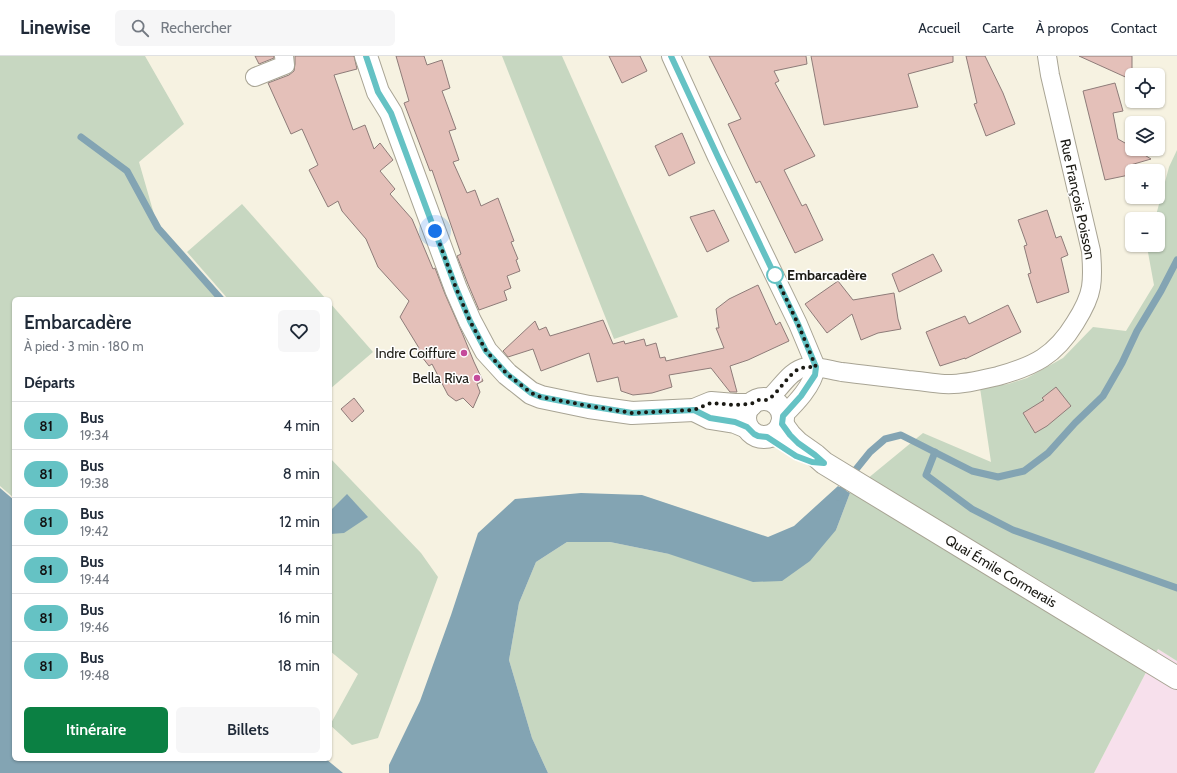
<!DOCTYPE html>
<html lang="fr">
<meta charset="utf-8">
<style>
:root{--surface:#fff;--page:#f6f6f7;--text:#1f2937;--muted:#747a83;--line:#e0e1e3;--accent:#0b8043}
body{margin:0;font-family:Cabin,sans-serif;background:var(--page);color:var(--text);height:100vh;display:flex;flex-direction:column;font-size:15px;white-space:nowrap}
*{box-sizing:border-box;margin:0}
p{font-size:13px;color:var(--muted)}
.icon{flex:none;width:22px;height:22px;fill:none;stroke:currentColor;stroke-width:2;stroke-linecap:round;stroke-linejoin:round}
.map{position:relative;flex:1;overflow:hidden}
.sheet{position:absolute;left:12px;top:241px;width:320px;height:464px;display:flex;flex-direction:column;background:var(--surface);border-radius:6px;box-shadow:0 1px 3px #0004}
.sheet>*{flex:none}
.badge{padding:0 8px;border-radius:13px;font-size:14px;line-height:26px}
.buttons{position:absolute;left:1125px;top:12px;display:grid;gap:8px}
.buttons a{display:grid;place-items:center;width:40px;height:40px;border-radius:6px;background:var(--surface);box-shadow:0 1px 3px #0004;font-size:20px}
.you{position:absolute;width:20px;height:20px;margin:-10px;border:3px solid #fff;border-radius:50%;background:#1a73e8;box-shadow:0 0 0 6px #1a73e833}
.map>.badge{position:absolute;translate:-50% -50%;box-shadow:0 0 0 2px #fff}
h2{padding:0 12px;font-size:15px;line-height:36px}
.round{display:grid;place-items:center;flex:none;width:42px;height:42px;border-radius:6px;background:var(--page)}
.headline{display:flex;align-items:center;justify-content:space-between;height:68px;padding:0 12px}
h1{font-size:19px;font-weight:600;line-height:30px}
.action{display:flex;gap:8px;margin-top:auto;padding:8px 12px}
.action a{flex:1;height:46px;border-radius:6px;background:var(--accent);color:#fff;font-size:16px;font-weight:600;line-height:46px;text-align:center}
.action a+a{background:var(--page);color:var(--text)}
ul{padding:0;list-style:none}
li{display:flex;align-items:center;gap:12px;height:48px;padding:0 12px;border-top:1px solid var(--line)}
li div{flex:1}
li b{display:block;font-size:15px}
li em{font-style:normal}
li .badge{min-width:44px;font-weight:700;text-align:center}
header{display:flex;align-items:center;gap:24px;box-sizing:border-box;height:56px;padding:0 20px;background:var(--surface);border-bottom:1px solid var(--line)}
header strong{font-size:19px}
nav{display:flex;gap:22px;margin-inline-start:auto;font-size:14px}
.search{width:280px;height:36px;background:var(--page);display:flex;align-items:center;gap:10px;box-sizing:border-box;padding:0 14px;border-radius:6px;color:var(--muted);font-size:15px}
.map>svg:first-child{display:block}
.industrial{fill:#f7e0ec}
.green{fill:#c7d7c1}
.water{fill:#83a4b3}
.lines{fill:none;stroke-linecap:round;stroke-linejoin:round}
.stream{stroke:#83a4b3;stroke-width:7}
.building{fill:#e4c0b9;stroke:#8e7c79}
.street-casing{stroke:#a8a494;stroke-width:20}
.secondary-casing{stroke:#a8a494;stroke-width:24}
.street{stroke:#fff;stroke-width:18}
.secondary{stroke:#fff;stroke-width:22}
.line-casing{stroke:#fff;stroke-width:9}
.line{stroke:#65c2c4;stroke-width:6}
.walk{stroke:#1b1a14;stroke-width:4;stroke-dasharray:0 7.2}
.stop-dot{fill:#fff;stroke:#65c2c4;stroke-width:2}
.poi-dot{fill:#c54a9b;stroke:#fff;stroke-width:1.5}
.labels{text-anchor:middle;dominant-baseline:central;stroke-width:3;stroke-linejoin:round;paint-order:stroke}
.street-label{font-size:14px;fill:#1b1a14;stroke:#fff}
.stop-label{font-size:14px;font-weight:bold;fill:#1b1a14;stroke:#fff;text-anchor:start}
.poi-label{font-size:14px;fill:#1b1a14;stroke:#fff;text-anchor:end}
</style>
<header>
<strong>Linewise</strong>
<div class="search"><svg class="icon" aria-label="search" viewBox="0 0 24 24"><circle cx="10" cy="10" r="6"/><path d="M15 15l6 6"/></svg>Rechercher</div>
<nav><a>Accueil</a><a>Carte</a><a>À propos</a><a>Contact</a></nav>
</header>
<div class="map">
<svg width="1177" height="717" viewBox="0 0 1177 717">
<rect width="100%" height="100%" fill="#f6f2e1"/>
<!-- industrial -->
<polygon class="industrial" points="1158,593 1177,605 1177,717 1094,717"/>
<!-- green -->
<g class="green">
<polygon points="0,0 145,0 184,68 139,106 158,172 221,243 14,243 14,442 0,430"/>
<polygon points="502,0 562,0 678,261 614,283"/>
<polygon points="1177,94 1177,605 1158,593 1094,717 548,717 532,682 509,604 519,547 536,506 567,486 610,486 669,498 836,474 850,437 923,377 991,406 980,332 1008,328 1027,322 1063,302 1093,271 1126,275 1154,229 1147,191 1148,189 1158,189 1158,163 1155,163 1169,111"/>
<polygon points="242,148 326,243 228,243 187,196"/>
<polygon points="330,247 373,296 330,333"/>
<polygon points="330,402 421,497 438,521 378,682 352,689 330,669 358,618 330,595"/>
</g>
<!-- water -->
<g class="water">
<polygon points="838,430 850,437 836,474 810,505 782,525 753,526 669,498 610,486 567,486 536,506 519,547 509,604 532,682 548,717 389,717 389,709 420,645 451,559 478,477 515,443 581,437 642,439 768,481 794,470"/>
<polygon points="0,432 14,444 14,703 326,703 343,717 0,717"/>
<polygon points="347,438 368,461 344,477 330,478 330,455"/>
</g>
<g class="lines">
<!-- stream -->
<g class="stream">
<polyline points="81,81 127,115 158,172 221,243"/>
<polyline points="935,396 926,419 972,453 1013,474 1177,532"/>
<polyline points="838,441 849,422 870,396 885,383 901,379 972,415 998,421 1024,415 1048,397 1075,367 1103,340 1122,307 1137,275 1161,235 1177,204"/>
</g>
</g>
<!-- building -->
<g class="building">
<polygon points="255,0 274,0 274,2 259,8"/>
<polygon points="295,0 354,0 357,13 334,19 353,74 365,69 374,93 380,87 393,104 380,115 395,133 390,138 412,163 433,213 435,212 445,238 463,279 474,306 483,325 477,328 480,336 473,352 463,342 456,345 448,339 432,308 429,310 422,301 417,293 419,292 400,261 409,245 378,211 366,183 342,155 338,145 328,151 309,114 318,109 302,73 291,78 268,27 289,19 294,15 295,8"/>
<polygon points="396,0 424,0 427,9 442,4 450,32 442,35 456,73 449,75 459,104 453,106 467,137 475,134 481,150 498,142 514,185 511,186 518,203 516,204 520,215 507,220 511,232 504,235 507,244 479,254 468,228 457,200 461,198 432,114 430,115 404,47 409,45"/>
<polygon points="609,0 640,0 647,15 622,27"/>
<polygon points="709,0 806,0 807,8 774,15 779,25 775,27 815,100 784,114 802,150 806,148 823,184 795,197 760,125 756,127 728,68 741,63"/>
<polygon points="811,0 953,0 953,6 908,18 918,51 824,69"/>
<polygon points="966,0 985,0 1003,37 1015,68 986,80 974,48 977,47"/>
<polygon points="1079,0 1132,0 1132,24"/>
<polygon points="1115,27 1123,55 1113,57 1118,83 1132,91 1132,93 1135,93 1151,103 1127,110 1129,119 1105,124 1083,35"/>
<polygon points="682,77 695,107 669,120 655,90"/>
<polygon points="714,154 729,185 707,196 690,161"/>
<polygon points="1047,154 1056,182 1061,180 1068,199 1061,202 1069,236 1037,247 1028,218 1031,217 1024,190 1027,189 1018,164"/>
<polygon points="933,198 942,215 899,236 892,218"/>
<polygon points="838,225 853,244 894,237 898,263 901,273 878,277 861,284 852,258 827,277 805,248"/>
<polygon points="758,229 776,269 780,266 789,285 748,304 730,310 737,336 730,336 711,312 669,319 672,331 652,337 633,339 621,335 618,321 597,326 589,297 541,315 533,293 508,301 503,295 535,265 539,274 546,271 550,280 603,264 613,288 624,285 625,288 644,283 646,290 656,287 660,302 665,301 666,305 724,292 716,272 719,272 716,253 729,243"/>
<polygon points="1008,249 1021,276 965,303 965,302 940,310 926,276 965,260 969,268"/>
<polygon points="1056,331 1071,350 1047,370 1035,377 1023,357 1044,344 1042,342"/>
<polygon points="354,342 364,355 352,366 341,353"/>
</g>
<g class="lines">
<!-- street casing -->
<g class="street-casing">
<g id="street">
<polyline points="671,0 717,101 798,268 816,311"/>
<polyline points="255,21 285,9 284,0"/>
<path d="M767,344C780,334 789,314 806,311C818,310 830,314 842,316C864,319 886,321 908,324C920,325 932,327 944,328C962,329 981,324 998,320C1034,310 1055,300 1075,267C1082,256 1089,244 1091,231C1093,219 1092,207 1091,195L1050,19L1047,0"/>
<path d="M783,360C796,347 813,330 816,311"/>
</g>
</g>
<!-- secondary casing -->
<g class="secondary-casing">
<g id="secondary">
<polyline points="366,0 378,36 391,57 456,233 470,265 486,295 507,318 531,337 541,341 589,351 632,357 694,354 711,347 735,349 751,349"/>
<circle cx="764" cy="362" r="19"/>
<polyline points="694,354 710,362 735,366 747,371"/>
<polyline points="782,368 790,379 798,387 815,399 824,407 1177,622"/>
</g>
</g>
<!-- street -->
<use href="#street" class="street"/>
<!-- secondary -->
<use href="#secondary" class="secondary"/>
</g>
<g class="lines">
<!-- line casing -->
<g class="line-casing">
<polyline id="line" points="366,0 378,36 391,57 456,232 470,265 486,295 507,318 531,337 541,341 577,348 632,357 694,354 710,362 735,366 747,371 754,378 758,380 767,381 796,400 812,406 824,407 815,399 798,387 790,379 782,368 783,360 801,340 815,319 816,311 798,268 718,101 671,0"/>
</g>
<!-- line -->
<use href="#line" class="line"/>
<!-- walk -->
<polyline class="walk" points="435,175 456,232 470,265 486,295 507,318 531,337 541,341 589,350 632,357 694,354 711,347 735,349 751,348 759,344 767,344 774,339 790,320 798,313 807,311 816,311 798,268 775,219"/>
</g>
<!-- markers -->
<circle class="stop-dot" cx="775" cy="219" r="8"/>
<g class="poi-dot">
<circle cx="464" cy="297" r="4"/>
<circle cx="477" cy="322" r="4"/>
</g>
<g class="labels">
<!-- street labels -->
<g class="street-label">
<text transform="translate(1078 143) rotate(78)">Rue François Poisson</text>
<text transform="translate(1001 515) rotate(31)">Quai Émile Cormerais</text>
</g>
<!-- stop labels -->
<g class="stop-label">
<text x="787" y="219">Embarcadère</text>
</g>
<!-- poi labels -->
<g class="poi-label">
<text x="456" y="297">Indre Coiffure</text>
<text x="469" y="322">Bella Riva</text>
</g>
</g>
</svg>
<div class="buttons">
<a><svg class="icon" aria-label="locate" viewBox="0 0 24 24"><circle cx="12" cy="12" r="6"/><path d="M12 2v4M12 18v4M2 12h4M18 12h4"/></svg></a>
<a><svg class="icon" aria-label="layers" viewBox="0 0 24 24"><path d="M12 4l9 5-9 5-9-5zM3 14l9 5 9-5"/></svg></a>
<a>+</a>
<a>−</a>
</div>
<div class="you" style="left:435px;top:175px"></div>
<section class="sheet">
<div class="headline"><div><h1>Embarcadère</h1><p>À pied · 3 min · 180 m</p></div><a class="round"><svg class="icon" aria-label="heart" viewBox="0 0 24 24"><path d="M12 20l-8-8c-3-5 5-10 8-4 3-6 11-1 8 4z"/></svg></a></div>
<h2>Départs</h2>
<ul>
<li><span class="badge" style="background:#65c2c4;color:#111">81</span><div><b>Bus</b><p>19:34</p></div><em>4 min</em></li>
<li><span class="badge" style="background:#65c2c4;color:#111">81</span><div><b>Bus</b><p>19:38</p></div><em>8 min</em></li>
<li><span class="badge" style="background:#65c2c4;color:#111">81</span><div><b>Bus</b><p>19:42</p></div><em>12 min</em></li>
<li><span class="badge" style="background:#65c2c4;color:#111">81</span><div><b>Bus</b><p>19:44</p></div><em>14 min</em></li>
<li><span class="badge" style="background:#65c2c4;color:#111">81</span><div><b>Bus</b><p>19:46</p></div><em>16 min</em></li>
<li><span class="badge" style="background:#65c2c4;color:#111">81</span><div><b>Bus</b><p>19:48</p></div><em>18 min</em></li>
</ul>
<div class="action"><a>Itinéraire</a><a>Billets</a></div>
</section>
</div>
